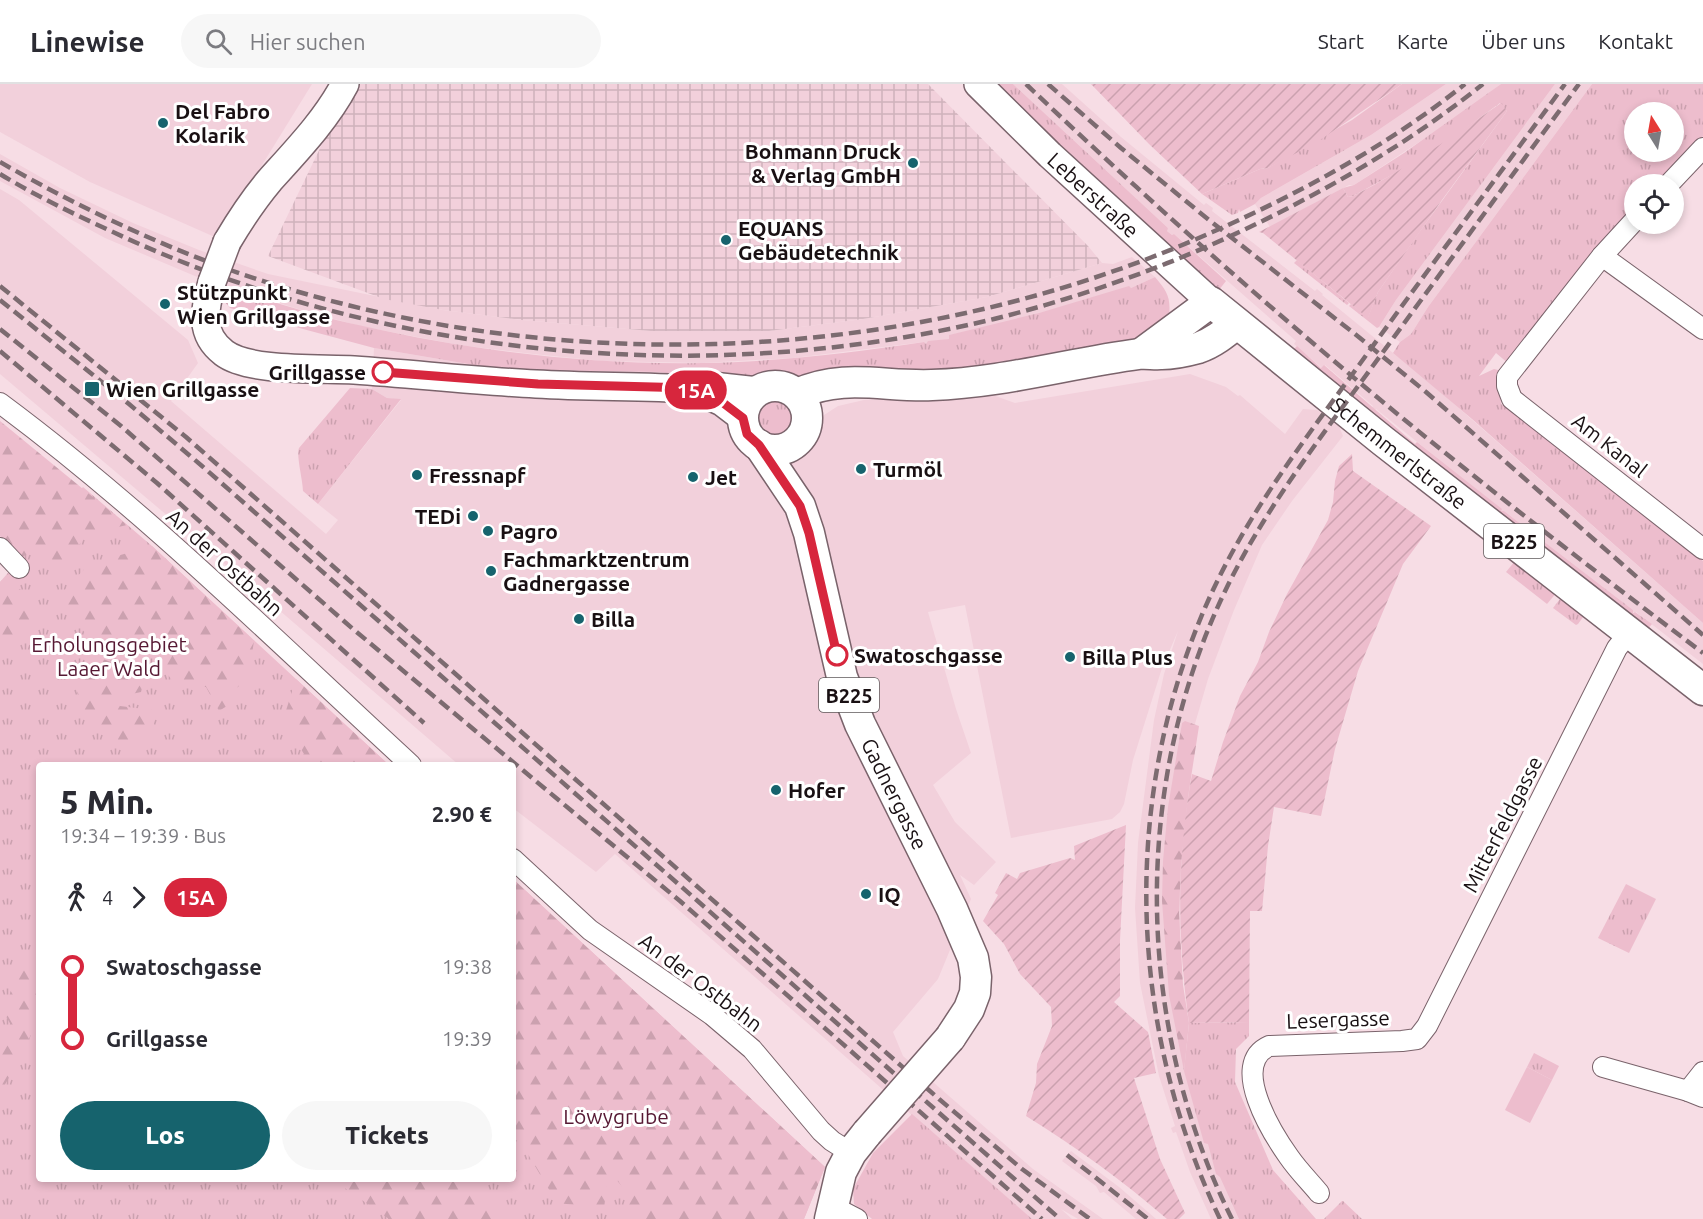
<!DOCTYPE html>
<html lang="de">
<meta charset="utf-8">
<style>
:root{--surface:#fff;--page:#f7f7f7;--text:#2b2b33;--muted:#7c7c81;--line:#e1e1e2;--accent:#16636d}
body{margin:0;font-family:Ubuntu,sans-serif;background:var(--page);color:var(--text);height:100vh;display:flex;flex-direction:column;font-size:22px;white-space:nowrap}
*{box-sizing:border-box;margin:0}
p{font-size:20px;color:var(--muted)}
.icon{flex:none;width:33px;height:33px;fill:none;stroke:currentColor;stroke-width:2;stroke-linecap:round;stroke-linejoin:round}
.map{position:relative;flex:1;overflow:hidden}
.sheet{position:absolute;left:36px;top:678px;width:480px;height:420px;display:flex;flex-direction:column;background:var(--surface);border-radius:6px;box-shadow:0 3px 9px #0003}
.sheet>*{flex:none}
.badge{padding:0 12px;border-radius:20px;font-size:21px;line-height:39px}
.needle{width:39px;rotate:349deg}
.buttons{position:absolute;left:1624px;top:18px;display:grid;gap:12px}
.buttons a{display:grid;place-items:center;width:60px;height:60px;border-radius:50%;background:var(--surface);box-shadow:0 3px 9px #0003;font-size:30px}
.map>.badge{position:absolute;translate:-50% -50%;box-shadow:0 0 0 3px #fff}
.legs{display:flex;align-items:center;gap:9px;height:66px;padding:0 24px;font-size:20px}
.legs p{margin-inline-start:auto}
.summary{display:flex;align-items:center;justify-content:space-between;height:102px;padding:0 24px}
h1{font-size:33px;font-weight:800;line-height:45px}
.cta{display:flex;gap:12px;margin-top:auto;padding:12px 24px}
.cta a{flex:1;height:69px;border-radius:36px;background:var(--accent);color:#fff;font-size:24px;font-weight:800;line-height:69px;text-align:center}
.cta a+a{background:var(--page);color:var(--text)}
ul{padding:0 24px;list-style:none}
li{display:flex;align-items:center;gap:21px;height:72px;font-size:22px}
li i{display:grid;place-items:center;width:9px;height:100%;margin:0 8px;background:currentColor}
li i::after{content:'';width:15px;height:15px;margin:-8px;border:4px solid;border-radius:50%;background:var(--surface)}
li p{margin-inline-start:auto}
li:first-child i{background:linear-gradient(#0000 50%,currentColor 0)}
li:last-child i{background:linear-gradient(currentColor 50%,#0000 0)}
header{display:flex;align-items:center;gap:36px;box-sizing:border-box;height:84px;padding:0 30px;background:var(--surface);border-bottom:2px solid var(--line)}
header strong{font-size:28px}
nav{display:flex;gap:33px;margin-inline-start:auto;font-size:21px}
.search{width:420px;height:54px;background:var(--page);display:flex;align-items:center;gap:15px;box-sizing:border-box;padding:0 21px;border-radius:33px;color:var(--muted);font-size:22px}
.map>svg:first-child{display:block}
.built{fill:#f2d0db}
.industrial{fill:url(#industrial-grid)}
.grass{fill:url(#grass-tufts);fill-rule:evenodd}
.forest{fill:url(#forest-firs)}
.garden{fill:url(#garden-furrows)}
.pitch{fill:#edbdcd}
.lines{fill:none;stroke-linecap:round;stroke-linejoin:round}
.street-casing{stroke:#7a636b;stroke-width:22}
.secondary-casing{stroke:#7a636b;stroke-width:30}
.primary-casing{stroke:#7a636b;stroke-width:33}
.street{stroke:#fff;stroke-width:20}
.secondary{stroke:#fff;stroke-width:27}
.primary{stroke:#fff;stroke-width:30}
.rail{stroke:#7c6b70;stroke-width:4.5;stroke-dasharray:12 6;stroke-linecap:butt}
.secondary-bridge-casing{stroke:#7a636b;stroke-width:30;stroke-linecap:butt}
.primary-bridge-casing{stroke:#7a636b;stroke-width:33;stroke-linecap:butt}
.secondary-bridge{stroke:#fff;stroke-width:27}
.primary-bridge{stroke:#fff;stroke-width:30}
.line-1-casing{stroke:#fff;stroke-width:14}
.line-1{stroke:#d7263d;stroke-width:9}
.poi-dot{fill:#16636d;stroke:#fff;stroke-width:2}
.stop-1-dot{fill:#fff;stroke:#d7263d;stroke-width:3}
.labels{text-anchor:middle;dominant-baseline:central;stroke-width:6;stroke-linejoin:round;paint-order:stroke}
.shield{fill:#fff;stroke:#5e585a;stroke-width:1.5}
.shield-label{font-size:20px;font-weight:bold;fill:#191013}
.poi-label{font-size:21px;font-weight:bold;fill:#191013;stroke:#fff;text-anchor:start}
.street-label{font-size:21px;fill:#191013;stroke:#fff}
.stop-label{font-size:21px;font-weight:bold;fill:#191013;stroke:#fff;text-anchor:end}
.park-label{font-size:21px;fill:#561833;stroke:#fff}
</style>
<header>
<strong>Linewise</strong>
<div class="search"><svg class="icon" aria-label="search" viewBox="0 0 24 24"><circle cx="10" cy="10" r="6"/><path d="M15 15l6 6"/></svg>Hier suchen</div>
<nav><a>Start</a><a>Karte</a><a>Über uns</a><a>Kontakt</a></nav>
</header>
<div class="map">
<svg width="1703" height="1135" viewBox="0 0 1703 1135">
<defs>
<pattern id="industrial-grid" width="8" height="8" patternUnits="userSpaceOnUse" patternTransform="scale(1.5)"><rect width="8" height="8" fill="#f2d0db"/><path d="M0 4h8M4 0v8" fill="none" stroke="#cfb2bb"/></pattern>
<pattern id="grass-tufts" width="24" height="20" patternUnits="userSpaceOnUse" patternTransform="scale(1.5)"><rect width="24" height="20" fill="#edbdcd"/><path d="M3 7l-1-3M5 7V3M7 7l1-3M15 17l-1-3M17 17v-4M19 17l1-3" fill="none" stroke="#cba1af"/></pattern>
<pattern id="forest-firs" width="22" height="20" patternUnits="userSpaceOnUse" patternTransform="scale(1.5)"><rect width="22" height="20" fill="#edbdcd"/><path d="M5 1l3.5 6h-7zM16 11l3.5 6h-7z" fill="#cba1af"/></pattern>
<pattern id="garden-furrows" width="10" height="10" patternUnits="userSpaceOnUse" patternTransform="scale(1.5)"><rect width="10" height="10" fill="#edbdcd"/><path d="M-1 1l2-2M0 10L10 0M9 11l2-2" fill="none" stroke="#cba1af"/></pattern>
</defs>
<rect width="100%" height="100%" fill="#f7dde5"/>
<!-- built -->
<g class="built">
<polygon points="0,0 312,0 217,154 90,98 0,48"/>
<polygon points="1013,0 1062,0 1121,53 1204,121 1206,119 1213,124 1212,127 1315,207 1317,205 1323,210 1322,211 1436,304 1703,539 1703,580 1636,528 1632,528 1633,526 1504,427 1501,427 1501,425 1376,325 1375,327 1372,324 1373,322 1325,281 1322,284 1294,260 1296,257 1174,150 1172,151 1166,146 1168,144"/>
<polygon points="1446,0 1501,0 1463,29 1354,101 1349,101 1270,143 1255,120 1261,114 1371,51"/>
<polygon points="1555,0 1592,0 1428,223 1411,250 1400,258 1379,243 1396,216"/>
<polygon points="0,70 60,104 133,139 199,166 268,190 443,226 522,236 651,247 769,247 863,235 987,213 1102,179 1113,180 1132,173 1155,193 1131,204 1007,238 950,251 950,255 925,260 924,258 793,274 702,279 603,277 533,270 459,261 360,242 308,228 202,195 105,154 0,97"/>
<polygon points="0,105 19,116 188,256 198,279 171,317 326,450 338,436 318,420 401,316 387,314 372,305 374,264 480,282 526,286 662,288 760,297 777,294 801,300 821,333 838,322 864,316 987,309 1015,319 1190,290 1226,303 1238,312 1240,311 1285,350 1303,325 1317,326 1339,342 1343,352 1292,417 1262,461 1234,526 1208,595 1194,643 1176,912 1189,976 1246,1135 1211,1135 1190,1088 1176,1048 1173,1049 1171,1044 1175,1042 1159,992 1140,899 1135,824 1138,759 1154,636 1164,590 1178,547 1162,584 1133,676 1124,720 1120,728 1112,735 1011,754 965,521 928,528 956,625 971,669 933,701 955,738 996,778 974,801 960,791 971,815 938,895 893,948 903,972 1033,1085 1103,1135 1078,1135 1061,1125 1072,1135 1030,1135 615,770 596,788 513,724 513,681 459,681 286,532 0,290"/>
<polygon points="1071,1067 1119,1103 1156,1135 1136,1135 1104,1108 1100,1109 1096,1102 1062,1077"/>
</g>
<!-- industrial -->
<polygon class="industrial" points="357,0 928,0 1088,162 1102,179 987,213 863,235 769,247 651,247 522,236 443,226 384,215 268,172 323,58"/>
<!-- grass -->
<g class="grass">
<polygon points="997,0 1013,0 1168,144 1167,147 1172,151 1174,150 1226,197 1219,206 1109,107"/>
<polygon points="1402,0 1446,0 1371,51 1261,114 1255,120 1240,128 1239,125 1238,129 1232,131 1202,110 1260,85 1268,84 1352,36"/>
<polygon points="1501,0 1555,0 1396,216 1379,243 1377,244 1349,222 1351,220 1368,233 1378,208 1418,150 1507,27 1500,19 1430,70 1353,112 1348,113 1343,104 1354,101 1404,69"/>
<path d="M1592,0H1703V52L1657,100H1635V124L1597,164L1509,280L1496,269L1479,292L1494,285L1502,287L1497,301L1499,302L1501,320L1510,327H1514L1673,450L1671,453L1703,477V539L1472,335L1393,269L1400,258L1411,250L1428,223ZM1635,28H1674V68H1635Z"/>
<polygon points="1297,176 1349,219 1347,221 1294,179"/>
<path d="M1155,193C1167,207 1171,213 1169,232L1137,258L1003,282L795,299L777,294L760,297L696,294L660,288L526,286L480,282L374,264L303,245L230,224L219,211L223,202C269,216 315,232 363,242C473,267 589,281 702,279C777,278 850,269 924,258L926,260L928,257L949,255V251L1039,229L1129,202L1131,204Z"/>
<polygon points="1297,262 1321,284 1324,281 1415,360 1417,358 1502,425 1501,427 1504,427 1633,526 1633,529 1635,528 1652,540 1645,548 1291,268"/>
<path d="M350,304L372,305L387,314L401,315L318,420L303,407C303,397 296,371 299,364Z"/>
<circle cx="776" cy="334" r="23"/>
<polygon points="83,403 152,462 389,681 39,681 39,1095 513,1095 513,795 825,1083 804,1135 0,1135 0,498"/>
<polygon points="1515,477 1557,508 1547,520 1506,488"/>
<polygon points="1563,511 1586,529 1578,540 1576,541 1553,524"/>
<polygon points="1626,800 1656,815 1629,869 1598,854"/>
<polygon points="1249,938 1249,952 1236,965 1235,998 1273,1086 1316,1135 1239,1135 1220,1093 1216,1090 1208,1060 1204,1059 1184,987 1189,939"/>
<polygon points="1534,969 1559,982 1552,996 1527,983"/>
<polygon points="912,1030 1032,1135 872,1135 854,1120 853,1105 873,1069"/>
<polygon points="1342,1117 1343,1117 1362,1135 1324,1135"/>
</g>
<!-- forest -->
<g class="forest">
<polygon points="0,337 127,441 87,450 66,479 27,470 18,476 0,452"/>
<polygon points="152,462 254,557 248,595 230,609 230,620 219,627 206,603 178,603 137,554 96,561 70,532 62,509 89,480"/>
<polygon points="2,496 31,511 37,533 20,552 0,556 0,498"/>
<polygon points="96,572 145,592 141,608 117,613 120,622 152,626 155,646 140,660 122,659 81,625 76,603"/>
<polygon points="296,595 389,681 291,681 304,670 283,636"/>
<polygon points="1185,637 1199,642 1188,713 1181,781 1179,829 1183,901 1189,939 1184,987 1169,911 1162,817 1163,777 1168,723 1182,639"/>
<polygon points="513,795 825,1083 804,1135 623,1135 631,1113 609,1087 604,1124 557,1119 513,1045"/>
<path d="M33,876C36,891 41,908 39,923C33,954 16,982 0,1009V961L8,958L15,948L4,929L11,907L12,889Z"/>
<polygon points="332,1095 458,1095 509,1135 389,1135"/>
</g>
<!-- garden -->
<g class="garden">
<polygon points="1091,0 1402,0 1317,58 1268,84 1260,85 1202,110 1149,60"/>
<path d="M1501,19L1507,27L1442,116L1378,208L1368,234L1263,149L1259,148L1343,104L1348,113L1353,112C1406,85 1452,53 1501,19Z"/>
<path d="M1352,370L1353,387L1431,442L1403,480L1358,587L1335,665L1321,732L1274,723L1268,762L1262,827H1250L1249,938L1189,939C1177,856 1177,772 1192,690L1211,697L1223,658L1240,612L1258,578L1269,548L1287,510L1328,436L1333,418L1335,397L1339,382Z"/>
<path d="M1126,741L1120,856V912L1114,918L1148,948L1156,989L1134,994L1160,1075L1185,1129L1179,1135H1167C1122,1096 1076,1063 1026,1032L1036,999L1037,980L1052,942L1051,923L1020,890L1004,860L983,837L998,811L995,809L1006,789L1017,795L1020,789L1070,774L1075,776L1074,762Z"/>
</g>
<!-- pitch -->
<polygon class="pitch" points="1527,983 1552,996 1530,1039 1505,1026"/>
<g class="lines">
<!-- street casing -->
<g class="street-casing">
<g id="street">
<polyline points="1669,100 1703,64"/>
<polyline points="1635,136 1602,172 1507,293 1507,302 1512,315 1703,465"/>
<polyline points="1602,172 1703,245"/>
<path d="M0,319C147,428 277,558 411,681"/>
<polyline points="0,464 19,484"/>
<polyline points="513,775 590,846 712,931 752,965 821,1047 832,1057 851,1069"/>
<polyline points="1603,983 1688,1007 1703,1013"/>
<polyline points="1688,1007 1703,988"/>
<path d="M1319,1109C1309,1097 1298,1086 1289,1073C1272,1049 1229,980 1269,962L1402,957L1417,955L1427,942L1617,564L1630,548"/>
<polyline points="834,1123 857,1135"/>
</g>
</g>
<!-- secondary casing -->
<g class="secondary-casing">
<g id="secondary">
<path id="s1" d="M978,0L1050,71L1211,218"/>
<path d="M227,158C240,136 254,115 270,96C297,66 326,36 345,0"/>
<path d="M212,198C205,225 198,249 224,269C249,288 320,284 354,286C414,290 475,297 536,300C588,303 640,302 692,305L712,302L758,307"/>
<polyline points="695,306 722,318 743,334"/>
</g>
</g>
<!-- primary casing -->
<g class="primary-casing">
<g id="primary">
<path id="s2" d="M1142,269L1211,218L1383,357L1703,606"/>
<circle cx="775" cy="334" r="32"/>
<path d="M797,310C844,289 883,303 932,301C1002,299 1070,279 1139,270C1147,269 1155,271 1162,270C1174,270 1187,267 1198,264C1213,259 1225,249 1236,240"/>
<path id="s3" d="M759,361L800,422L809,449L842,593L860,640L952,825L973,874L976,893L975,909L969,925L950,954"/>
<polyline points="830,1135 841,1088 851,1069 867,1049"/>
</g>
</g>
<!-- street -->
<use href="#street" class="street"/>
<!-- secondary -->
<use href="#secondary" class="secondary"/>
<!-- primary -->
<use href="#primary" class="primary"/>
<!-- rail -->
<g class="rail">
<path d="M1026,0C1128,97 1232,191 1340,282C1458,382 1580,476 1703,569"/>
<polyline points="1048,0 1121,64 1209,136 1355,250 1426,308 1703,551"/>
<path d="M0,78C75,121 152,158 233,187C549,297 911,284 1217,146C1304,107 1390,60 1465,0"/>
<path d="M0,90C36,112 74,130 113,148C381,274 706,305 994,235C1097,209 1196,172 1290,123C1358,88 1423,48 1483,0"/>
<polyline points="0,202 186,353 939,1015 1022,1085 1090,1135"/>
<polyline points="0,216 129,320 202,382 1060,1135"/>
<polyline points="0,245 121,342 353,545 680,817 1042,1135"/>
<polyline points="0,267 157,399 424,639"/>
<polyline points="1067,1071 1148,1135"/>
<path d="M1220,1135C1126,938 1120,705 1213,506C1250,427 1303,358 1354,288C1424,191 1495,96 1565,0"/>
<path d="M1232,1135C1134,939 1131,698 1228,501C1267,422 1321,353 1372,283C1441,189 1510,94 1579,0"/>
</g>
<!-- secondary-bridge casing -->
<g class="secondary-bridge-casing">
<polyline id="secondary-bridge" points="212,198 227,158"/>
</g>
<!-- primary-bridge casing -->
<g class="primary-bridge-casing">
<polyline id="primary-bridge" points="867,1049 950,954"/>
</g>
<!-- secondary-bridge -->
<use href="#secondary-bridge" class="secondary-bridge"/>
<!-- primary-bridge -->
<use href="#primary-bridge" class="primary-bridge"/>
</g>
<g class="lines">
<!-- line-1 casing -->
<g class="line-1-casing">
<polyline id="line-1" points="383,288 538,300 692,304 722,318 743,334 747,350 759,361 800,422 809,449 837,571"/>
</g>
<!-- line-1 -->
<use href="#line-1" class="line-1"/>
</g>
<!-- markers -->
<g class="poi-dot">
<circle cx="163" cy="39" r="6"/>
<circle cx="913" cy="79" r="6"/>
<circle cx="726" cy="156" r="6"/>
<circle cx="165" cy="220" r="6"/>
<rect x="84" y="297" width="16" height="16" rx="3"/>
<circle cx="861" cy="385" r="6"/>
<circle cx="417" cy="391" r="6"/>
<circle cx="693" cy="393" r="6"/>
<circle cx="473" cy="432" r="6"/>
<circle cx="488" cy="447" r="6"/>
<circle cx="491" cy="487" r="6"/>
<circle cx="579" cy="535" r="6"/>
<circle cx="1070" cy="573" r="6"/>
<circle cx="776" cy="706" r="6"/>
<circle cx="866" cy="810" r="6"/>
</g>
<g class="stop-1-dot">
<circle cx="383" cy="288" r="10"/>
<circle cx="837" cy="571" r="10"/>
</g>
<g class="labels">
<!-- shield labels -->
<g class="shield">
<rect x="1484" y="440" width="60" height="34" rx="4.5"/>
<rect x="819" y="594" width="60" height="34" rx="4.5"/>
</g>
<g class="shield-label">
<text x="1514" y="457">B225</text>
<text x="849" y="611">B225</text>
</g>
<!-- poi labels -->
<g class="poi-label">
<text x="175" y="27">Del Fabro<tspan x="175" dy="24">Kolarik</tspan></text>
<text x="901" y="67" text-anchor="end">Bohmann Druck<tspan x="901" dy="24">&amp; Verlag GmbH</tspan></text>
<text x="738" y="144">EQUANS<tspan x="738" dy="24">Gebäudetechnik</tspan></text>
<text x="177" y="208">Stützpunkt<tspan x="177" dy="24">Wien Grillgasse</tspan></text>
<text x="106" y="305">Wien Grillgasse</text>
<text x="873" y="385">Turmöl</text>
<text x="429" y="391">Fressnapf</text>
<text x="705" y="393">Jet</text>
<text x="461" y="432" text-anchor="end">TEDi</text>
<text x="500" y="447">Pagro</text>
<text x="503" y="475">Fachmarktzentrum<tspan x="503" dy="24">Gadnergasse</tspan></text>
<text x="591" y="535">Billa</text>
<text x="1082" y="573">Billa Plus</text>
<text x="788" y="706">Hofer</text>
<text x="878" y="810">IQ</text>
</g>
<!-- street labels -->
<g class="street-label">
<text stroke="none"><textPath href="#s1" startOffset="160">Leberstraße</textPath></text>
<text transform="translate(1610 361) rotate(38)">Am Kanal</text>
<text stroke="none"><textPath href="#s2" startOffset="327">Schemmerlstraße</textPath></text>
<text transform="translate(225 478) rotate(42)">An der Ostbahn</text>
<text stroke="none"><textPath href="#s3" startOffset="378">Gadnergasse</textPath></text>
<text transform="translate(1502 740) rotate(-63)">Mitterfeldgasse</text>
<text transform="translate(701 898) rotate(37)">An der Ostbahn</text>
<text transform="translate(1338 935) rotate(-2)">Lesergasse</text>
</g>
<!-- stop labels -->
<g class="stop-label">
<text x="366" y="288">Grillgasse</text>
<text x="854" y="571" text-anchor="start">Swatoschgasse</text>
</g>
<!-- park labels -->
<g class="park-label">
<text x="109" y="560">Erholungsgebiet<tspan x="109" dy="24">Laaer Wald</tspan></text>
<text x="616" y="1032">Löwygrube</text>
</g>
</g>
</svg>
<div class="buttons">
<a><svg class="needle" viewBox="-14 -14 28 28"><path d="M0-13l5 13h-10z" fill="#e53935"/><path d="M0 13l5-13h-10z" fill="#7c7c81"/></svg></a>
<a><svg class="icon" aria-label="locate" viewBox="0 0 24 24"><circle cx="12" cy="12" r="6"/><path d="M12 2v4M12 18v4M2 12h4M18 12h4"/></svg></a>
</div>
<b class="badge" style="left:696px;top:306px;background:#d7263d;color:#fff">15A</b>
<section class="sheet">
<div class="summary"><div><h1>5 Min.</h1><p>19:34 – 19:39 · Bus</p></div><b>2.90 €</b></div>
<div class="legs"><svg class="icon" aria-label="walk" viewBox="0 0 24 24"><circle cx="13" cy="4" r="2"/><path d="M13 8l-2 6 4 7M11 14l-3 7M7 12l3-4h3l4 4"/></svg>4<svg class="icon" aria-label="forward" viewBox="0 0 24 24"><path d="M9 5l7 7-7 7"/></svg><b class="badge" style="background:#d7263d;color:#fff">15A</b></div>
<ul>
<li><i style="color:#d7263d"></i><b>Swatoschgasse</b><p>19:38</p></li>
<li><i style="color:#d7263d"></i><b>Grillgasse</b><p>19:39</p></li>
</ul>
<div class="cta"><a>Los</a><a>Tickets</a></div>
</section>
</div>
